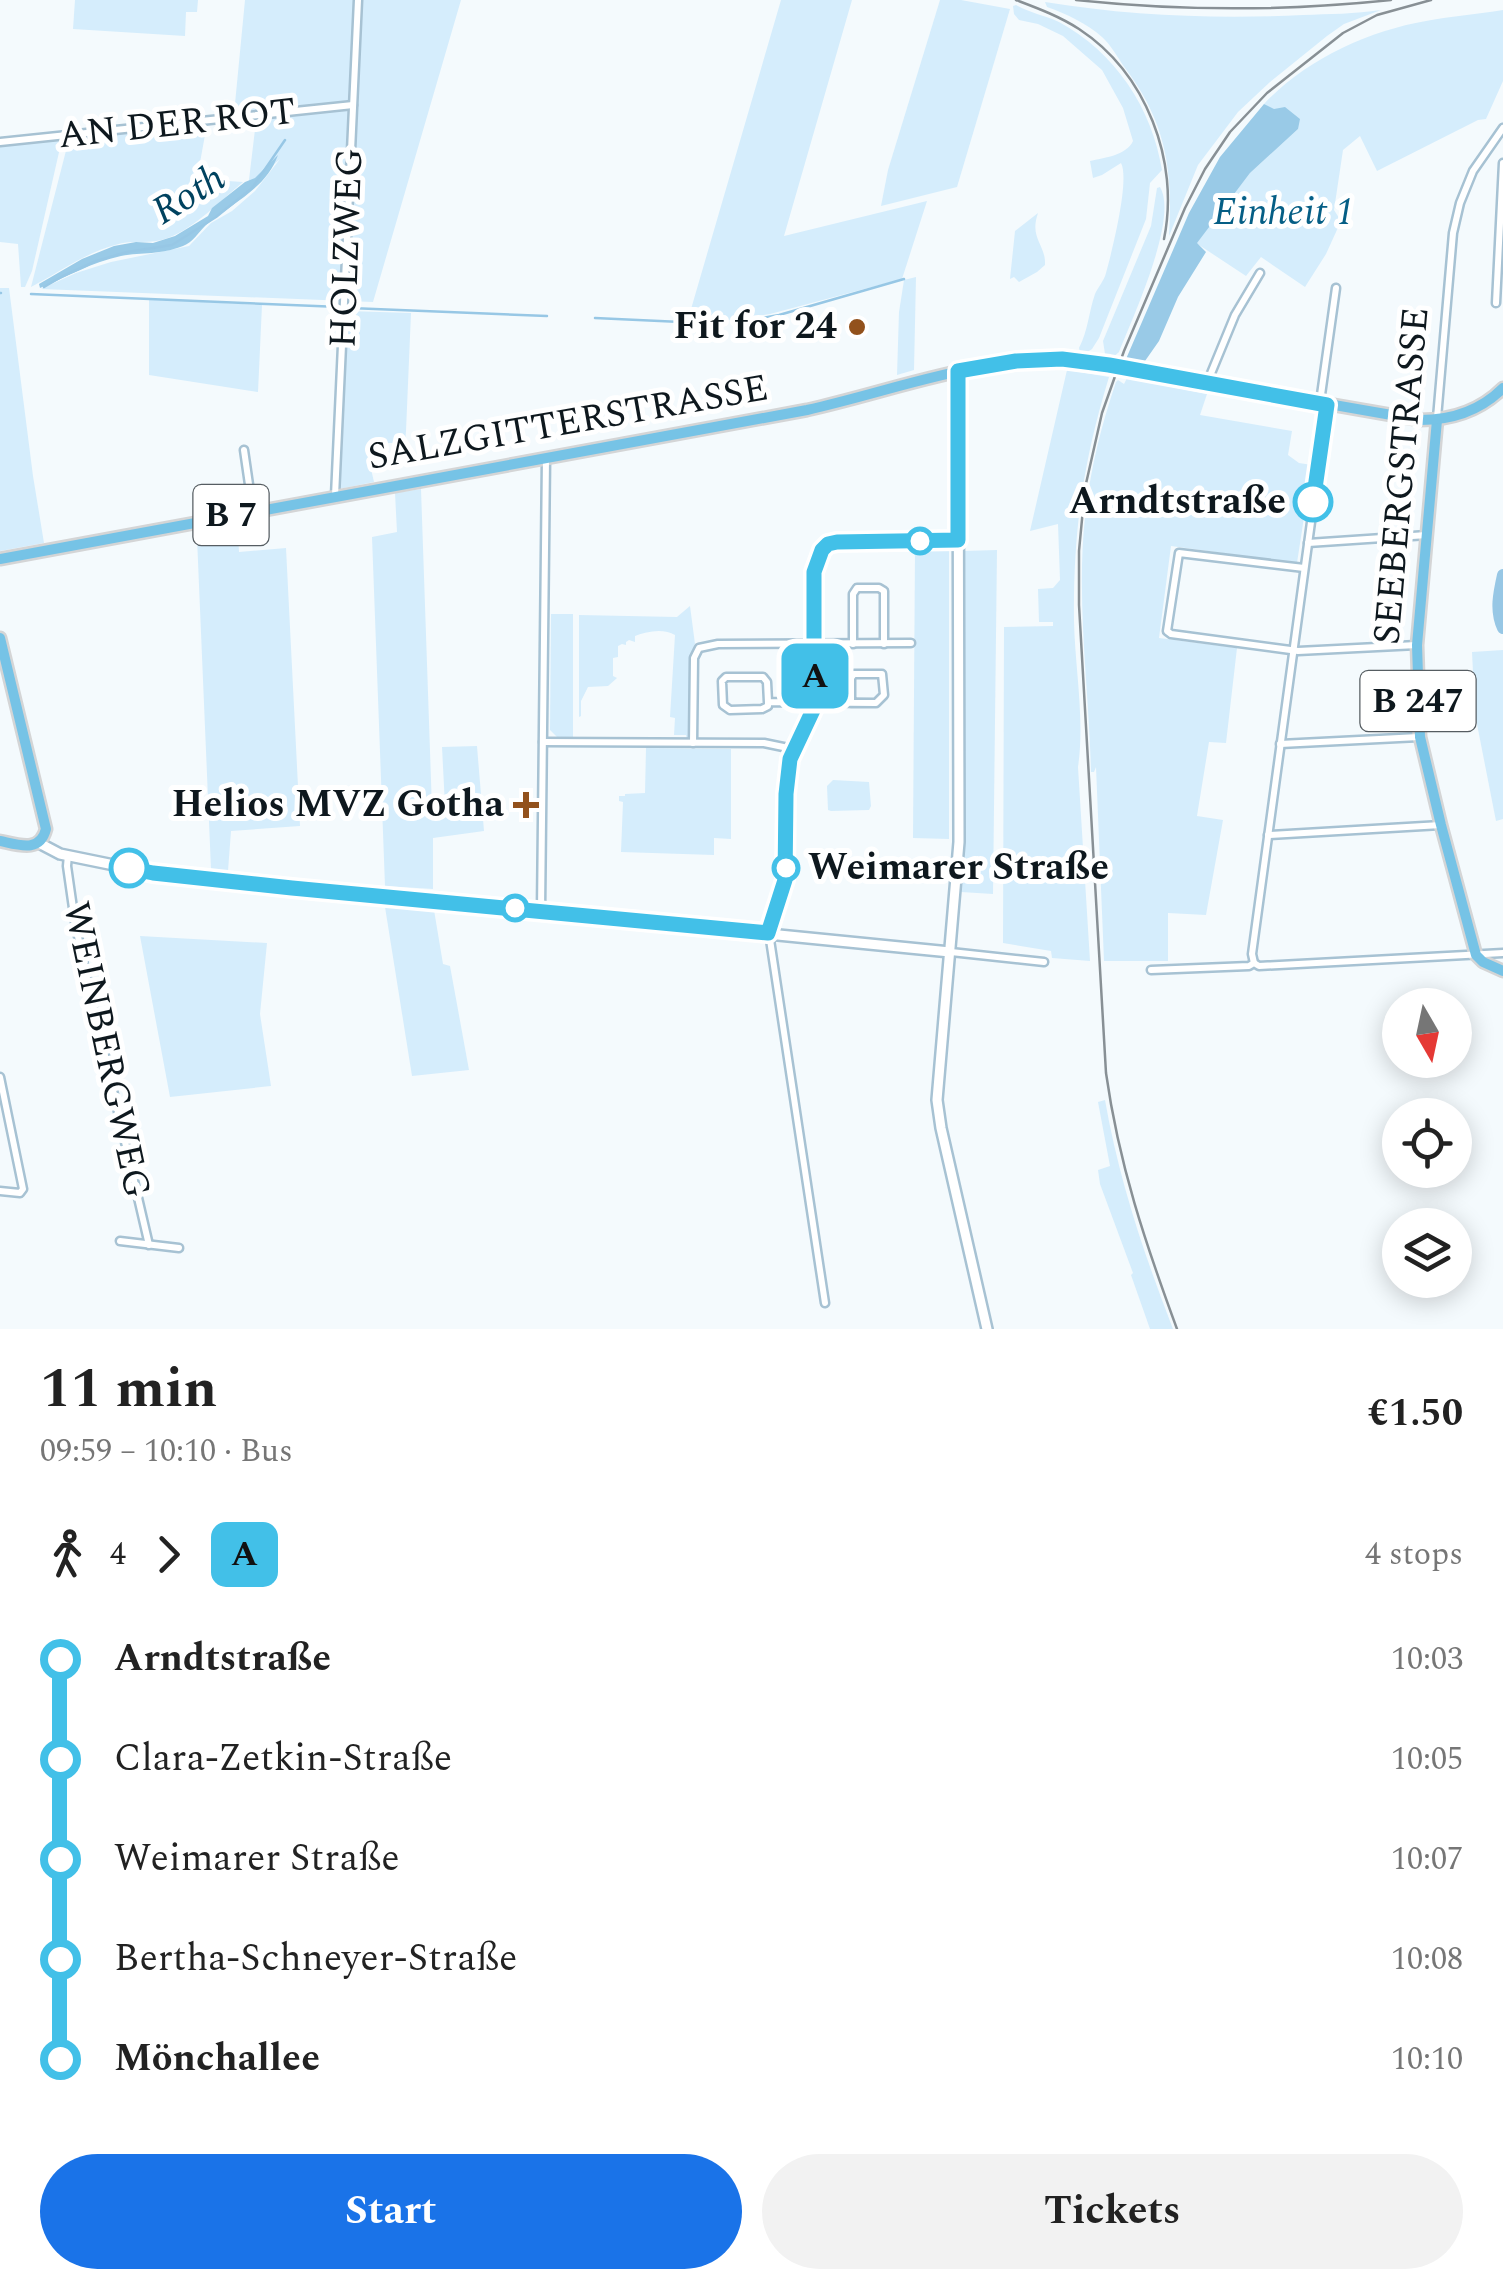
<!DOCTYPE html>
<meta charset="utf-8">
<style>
:root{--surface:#fff;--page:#f2f2f2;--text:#222;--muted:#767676;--accent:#1a73e8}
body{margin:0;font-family:Spectral,serif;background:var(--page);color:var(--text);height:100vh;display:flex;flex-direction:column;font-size:38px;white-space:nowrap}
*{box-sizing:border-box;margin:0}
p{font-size:32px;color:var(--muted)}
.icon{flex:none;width:55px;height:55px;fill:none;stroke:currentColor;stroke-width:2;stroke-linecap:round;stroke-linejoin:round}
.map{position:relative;height:1329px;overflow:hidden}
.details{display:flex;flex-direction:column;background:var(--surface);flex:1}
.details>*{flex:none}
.badge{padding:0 20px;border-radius:15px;font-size:35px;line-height:65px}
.needle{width:65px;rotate:171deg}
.tools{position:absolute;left:1382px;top:988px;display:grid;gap:20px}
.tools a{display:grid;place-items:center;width:90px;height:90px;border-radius:50%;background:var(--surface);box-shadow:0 5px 25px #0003;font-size:50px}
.map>.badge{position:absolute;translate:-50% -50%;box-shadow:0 0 0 5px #fff}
.legs{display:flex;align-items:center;gap:15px;height:110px;padding:0 40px;font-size:32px}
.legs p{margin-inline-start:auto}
.overview{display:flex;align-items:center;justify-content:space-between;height:170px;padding:0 40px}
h1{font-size:55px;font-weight:700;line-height:75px}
.primary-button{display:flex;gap:20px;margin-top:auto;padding:20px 40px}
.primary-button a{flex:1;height:115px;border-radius:60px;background:var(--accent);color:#fff;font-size:40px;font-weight:700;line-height:115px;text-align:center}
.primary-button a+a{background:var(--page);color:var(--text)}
ul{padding:0 40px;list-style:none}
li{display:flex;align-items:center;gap:35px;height:100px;font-size:38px}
li i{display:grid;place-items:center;width:15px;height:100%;margin:0 12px;background:currentColor}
li i::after{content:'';width:25px;height:25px;margin:-12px;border:8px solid;border-radius:50%;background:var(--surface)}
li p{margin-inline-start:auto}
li:first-child i{background:linear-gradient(#0000 50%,currentColor 0)}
li:last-child i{background:linear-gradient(currentColor 50%,#0000 0)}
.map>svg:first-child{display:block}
.green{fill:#d5edfc}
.forest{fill:#99cae7}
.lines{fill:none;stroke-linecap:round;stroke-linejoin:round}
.stream{stroke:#97c7e5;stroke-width:2.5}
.river{stroke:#97c7e5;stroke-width:12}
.street-casing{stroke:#a7c2d3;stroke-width:11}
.secondary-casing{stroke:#a7c2d3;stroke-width:14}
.primary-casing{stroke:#d4d5d6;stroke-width:15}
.street{stroke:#fff;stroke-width:6}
.secondary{stroke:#fff;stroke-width:9}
.primary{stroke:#76c3e6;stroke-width:10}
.rail{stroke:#889095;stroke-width:2.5}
.line-1-casing{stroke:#fff;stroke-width:22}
.line-1{stroke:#42c0e8;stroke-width:15}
.poi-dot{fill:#92511c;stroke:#fff;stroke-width:4}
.stop-1-dot{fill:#fff;stroke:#42c0e8;stroke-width:5}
.labels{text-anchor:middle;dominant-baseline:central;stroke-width:10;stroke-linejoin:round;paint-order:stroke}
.shield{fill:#fff;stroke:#565d62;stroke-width:2.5}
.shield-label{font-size:35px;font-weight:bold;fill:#0e181e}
.street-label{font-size:38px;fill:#0e181e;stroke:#fff}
.park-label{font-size:38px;font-style:italic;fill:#055e85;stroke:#fff}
.poi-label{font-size:38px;font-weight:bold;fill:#0e181e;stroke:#fff;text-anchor:end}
.stop-label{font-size:38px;font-weight:bold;fill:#0e181e;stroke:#fff;text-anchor:end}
.water-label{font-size:40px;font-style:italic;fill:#00425f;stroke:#fff}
</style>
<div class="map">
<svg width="1503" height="1329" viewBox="0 0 1503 1329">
<rect width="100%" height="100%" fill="#f4fafd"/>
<!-- green -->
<g class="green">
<polygon points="75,0 198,0 197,12 186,12 185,36 73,29"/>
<polygon points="245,0 461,0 373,302 41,289 76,273 111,262 189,246 211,223 232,211 255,191 280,159 248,188 257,113 234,114"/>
<polygon points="781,0 852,0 784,236 927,201 902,279 770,314 732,320 689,316"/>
<polygon points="940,0 961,0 1010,9 957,187 881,206 888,170"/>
<path d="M1045,2C1130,16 1217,19 1303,15C1329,14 1355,14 1381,10L1344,24L1327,36L1270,82L1238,112L1198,165L1169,236C1173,170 1166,122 1125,68C1118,58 1111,45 1102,37C1088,24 1065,13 1047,7Z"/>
<path d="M1016,5C1030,13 1044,15 1059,22C1115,52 1152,108 1162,170L1150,183L1146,219L1099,338L1092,349L1086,353L1080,352L1079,348C1088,331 1089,311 1095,294C1098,287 1104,281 1106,273C1112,251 1130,180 1121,163L1102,175L1093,178L1090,161C1104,158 1127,155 1133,141L1123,108L1102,70L1063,36L1038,24L1019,20L1014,14L1013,6Z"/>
<path d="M1503,10V81L1486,119L1478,120L1377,171L1360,136L1343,150L1334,210L1341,221L1326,254L1305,287L1261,257L1246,276L1196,243L1250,173L1298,129L1264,104C1305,60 1368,31 1426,21C1452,16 1478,14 1503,10Z"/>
<path d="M207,124L197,179L243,182C220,201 196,227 168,238C151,245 132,239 115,245C85,253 58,273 31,287L69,139Z"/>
<polygon points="62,139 32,271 25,287 21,287 18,244 0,242 0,146"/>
<path d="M1160,187C1179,218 1132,319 1119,352L1112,358L1105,354L1103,341L1151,226L1157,188Z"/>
<path d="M1038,213C1029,239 1046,244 1045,265L1037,272L1019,282L1014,277L1010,279L1015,231Z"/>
<polygon points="916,277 914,370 897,375 899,312 904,280"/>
<polygon points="0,288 9,288 33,476 44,543 0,551"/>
<polygon points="149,299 262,305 258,392 149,375"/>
<polygon points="348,311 411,313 406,431 405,443 373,443 371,469 374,482 339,489"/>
<path d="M1067,370L1109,377C1083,462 1073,531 1074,621C1075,669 1085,719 1078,767L1090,961L1052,958L1051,951L1003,943L1004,627L1053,626V622H1039L1038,589L1053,588L1060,580L1058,524L1030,531Z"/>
<path d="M1127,378L1207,394L1200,415L1292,431L1288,455L1299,463L1312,465L1297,563L1171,546L1159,638L1237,648L1226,743L1209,742L1197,816L1223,820L1206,915L1168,913V961H1104L1096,767L1094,772H1091C1089,688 1076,601 1085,517C1090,471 1101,426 1116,382L1118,380L1124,384Z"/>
<polygon points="421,489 432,809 445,806 442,747 477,746 484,831 433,838 433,889 385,886 372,537 397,532 395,493"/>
<polygon points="238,535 239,552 286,548 300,826 231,831 228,871 211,869 197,538"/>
<polygon points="915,550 949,550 949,839 913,838"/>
<polygon points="997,550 993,894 961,892 964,551"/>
<path d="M690,606L695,644L690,655L689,740L687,741L686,735H674L675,718L670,717L675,635C664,628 647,631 635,636V642L629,640L626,642V645L622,644L618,646V657L613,658V676L617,678L608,686L588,687L581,701V716L579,717V615L677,617Z"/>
<polygon points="551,614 573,614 573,737 557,737 550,730"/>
<polygon points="1503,650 1503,819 1496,821 1475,714 1472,652"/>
<polygon points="646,748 731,749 731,839 714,838 714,855 621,852 623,802 619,801 619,796 625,796 625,794 645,793"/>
<polygon points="833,780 869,782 871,806 869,810 831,811 828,810 827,786"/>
<polygon points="385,907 434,910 443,964 450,966 469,1070 412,1076"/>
<polygon points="140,936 267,943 260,1014 271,1086 170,1097"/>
<path d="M1105,1100C1119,1180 1144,1254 1173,1329H1150L1131,1275L1133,1273L1100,1184L1098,1170L1110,1166L1098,1102Z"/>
</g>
<!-- forest -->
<g class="forest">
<polygon points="1264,104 1274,109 1285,107 1300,119 1298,129 1250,173 1197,243 1206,252 1178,297 1159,341 1145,361 1126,359 1189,213 1220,157"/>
<path d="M278,155C266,189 232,203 206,225C198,233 193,242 183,246C160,255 143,252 121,256C92,262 67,277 40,288L39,284L82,259L114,246L136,242L153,243L175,236L208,216L212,208L245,182L255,178Z"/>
</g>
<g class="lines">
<!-- stream -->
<g class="stream">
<polyline points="44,287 63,276 96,261 127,252 172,245 216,217 252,188 285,140"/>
<polyline points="0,293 1,293"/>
<polyline points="31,294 340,307"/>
<polyline points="350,308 547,316"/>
<polyline points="595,318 724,324"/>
<polyline points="734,323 779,315 904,279"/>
</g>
<!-- river -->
<path class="river" d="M1503,575C1499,593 1495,611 1503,628"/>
<!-- street casing -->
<g class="street-casing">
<g id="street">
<polyline points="0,142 353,105"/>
<polyline points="1496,303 1503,163"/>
<polyline points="1207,383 1235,315 1260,273"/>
<polyline points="1320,402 1336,288"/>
<polyline points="1437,418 1453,233 1460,203 1473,171 1503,128"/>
<polyline points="244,450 253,512"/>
<polyline points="335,496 358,0"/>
<polyline points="1308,543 1427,535"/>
<polyline points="1304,568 1179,553 1167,631 1171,634 1298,651 1417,645"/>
<polyline points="853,644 853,594 857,588 879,588 884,591 884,644"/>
<polyline points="768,702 767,682 763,677 726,677 722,681 723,705 730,710 762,709 768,706 768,702 876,703 884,695 882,674 854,674 851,678 851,703"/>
<polyline points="543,742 764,743 793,749"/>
<polyline points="693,743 694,658 699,648 718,644 911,643"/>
<polyline points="1280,744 1419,737"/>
<polyline points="1268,835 1441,825"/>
<polyline points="68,855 67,866 75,922 85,970 149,1245"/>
<polyline points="541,910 546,458"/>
<polyline points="951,952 1044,962"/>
<polyline points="1254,963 1252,954 1327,405"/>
<polyline points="1151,970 1249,966 1254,963 1259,966 1503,953"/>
<polyline points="0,1077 23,1189 20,1193 0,1191"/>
<polyline points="120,1241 179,1248"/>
<polyline points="825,1303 769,933 785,880 786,793 790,759 814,708 814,572 822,550 832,543 959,540"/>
</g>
</g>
<!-- secondary casing -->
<g class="secondary-casing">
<g id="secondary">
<polyline points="958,371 959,842 937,1100 941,1128 987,1329"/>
<polyline points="39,843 60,854 153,873 950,952"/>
</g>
</g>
<!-- primary casing -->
<g class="primary-casing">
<g id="primary">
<polyline points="1437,420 1417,645 1420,737 1441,825 1476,955 1483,962 1503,971"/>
<path d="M0,559L807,410C902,389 995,349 1094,363L1420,420C1452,420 1480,411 1503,388"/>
<path d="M0,638L46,829C40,853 19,845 0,841"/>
</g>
</g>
<!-- street -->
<use href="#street" class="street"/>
<!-- secondary -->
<use href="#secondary" class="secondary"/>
<!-- primary -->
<use href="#primary" class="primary"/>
<!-- rail -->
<g class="rail">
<path d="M1016,0C1037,8 1059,16 1079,29C1146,73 1180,161 1164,239"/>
<path d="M1076,0C1180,11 1288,11 1391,0"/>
<path d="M1177,1329C1145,1242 1119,1165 1106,1073L1079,605V551L1085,488L1102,413L1124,351L1185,208L1205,169L1230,132L1267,93L1343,33L1377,15L1431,0"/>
</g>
</g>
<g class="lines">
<!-- line-1 casing -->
<g class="line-1-casing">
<polyline id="line-1" points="129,868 153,873 292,888 768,933 785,880 786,794 790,759 814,708 814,572 822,550 828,544 837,542 958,540 958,371 1016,361 1062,359 1109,365 1327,405 1313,502"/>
</g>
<!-- line-1 -->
<use href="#line-1" class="line-1"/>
</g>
<!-- markers -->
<g class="poi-dot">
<circle cx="857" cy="327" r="10"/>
<path d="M521 790h10v10h10v10h-10v10h-10v-10h-10v-10h10z"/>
</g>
<g class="stop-1-dot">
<circle cx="1313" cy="502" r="18"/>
<circle cx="920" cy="541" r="12"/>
<circle cx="129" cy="868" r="18"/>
<circle cx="786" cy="868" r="12"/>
<circle cx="515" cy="908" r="12"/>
</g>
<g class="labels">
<!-- shield labels -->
<g class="shield">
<rect x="193.5" y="485" width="75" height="60" rx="8"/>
<rect x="1360.5" y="671" width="115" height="60" rx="8"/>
</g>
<g class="shield-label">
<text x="231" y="515">B 7</text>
<text x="1418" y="701">B 247</text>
</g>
<!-- street labels -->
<g class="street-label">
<text transform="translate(177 124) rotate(-6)">AN DER ROT</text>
<text transform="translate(347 248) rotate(-88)">HOLZWEG</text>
<text transform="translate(568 423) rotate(-10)">SALZGITTERSTRASSE</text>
<text transform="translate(1402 476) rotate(-85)">SEEBERGSTRASSE</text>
<text transform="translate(106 1050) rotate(78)">WEINBERGWEG</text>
</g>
<!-- park labels -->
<g class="park-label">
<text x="1284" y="213">Einheit 1</text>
</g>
<!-- poi labels -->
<g class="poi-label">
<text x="837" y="327">Fit for 24</text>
<text x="504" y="805">Helios MVZ Gotha</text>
</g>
<!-- stop labels -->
<g class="stop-label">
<text x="1286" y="502">Arndtstraße</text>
<text x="808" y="868" text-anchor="start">Weimarer Straße</text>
</g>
<!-- water labels -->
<g class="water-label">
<text transform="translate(189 195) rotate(-32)">Roth</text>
</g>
</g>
</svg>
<div class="tools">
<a><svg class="needle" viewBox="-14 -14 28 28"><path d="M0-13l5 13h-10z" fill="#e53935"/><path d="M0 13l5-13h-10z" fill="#767676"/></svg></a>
<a><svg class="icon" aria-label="locate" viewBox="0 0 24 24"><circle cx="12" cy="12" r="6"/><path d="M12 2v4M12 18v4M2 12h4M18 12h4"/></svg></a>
<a><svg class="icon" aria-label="layers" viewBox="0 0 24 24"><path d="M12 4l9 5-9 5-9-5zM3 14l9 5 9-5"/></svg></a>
</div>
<b class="badge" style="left:815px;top:676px;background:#42c0e8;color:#111">A</b>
</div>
<section class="details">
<div class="overview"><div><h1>11 min</h1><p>09:59 – 10:10 · Bus</p></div><b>€1.50</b></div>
<div class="legs"><svg class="icon" aria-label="walk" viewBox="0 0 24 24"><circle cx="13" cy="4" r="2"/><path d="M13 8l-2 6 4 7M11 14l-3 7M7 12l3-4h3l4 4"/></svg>4<svg class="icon" aria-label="forward" viewBox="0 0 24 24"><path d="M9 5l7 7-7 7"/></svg><b class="badge" style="background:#42c0e8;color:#111">A</b><p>4 stops</p></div>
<ul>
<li><i style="color:#42c0e8"></i><b>Arndtstraße</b><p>10:03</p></li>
<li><i style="color:#42c0e8"></i><span>Clara-Zetkin-Straße</span><p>10:05</p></li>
<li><i style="color:#42c0e8"></i><span>Weimarer Straße</span><p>10:07</p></li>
<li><i style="color:#42c0e8"></i><span>Bertha-Schneyer-Straße</span><p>10:08</p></li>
<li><i style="color:#42c0e8"></i><b>Mönchallee</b><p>10:10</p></li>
</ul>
<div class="primary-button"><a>Start</a><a>Tickets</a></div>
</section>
